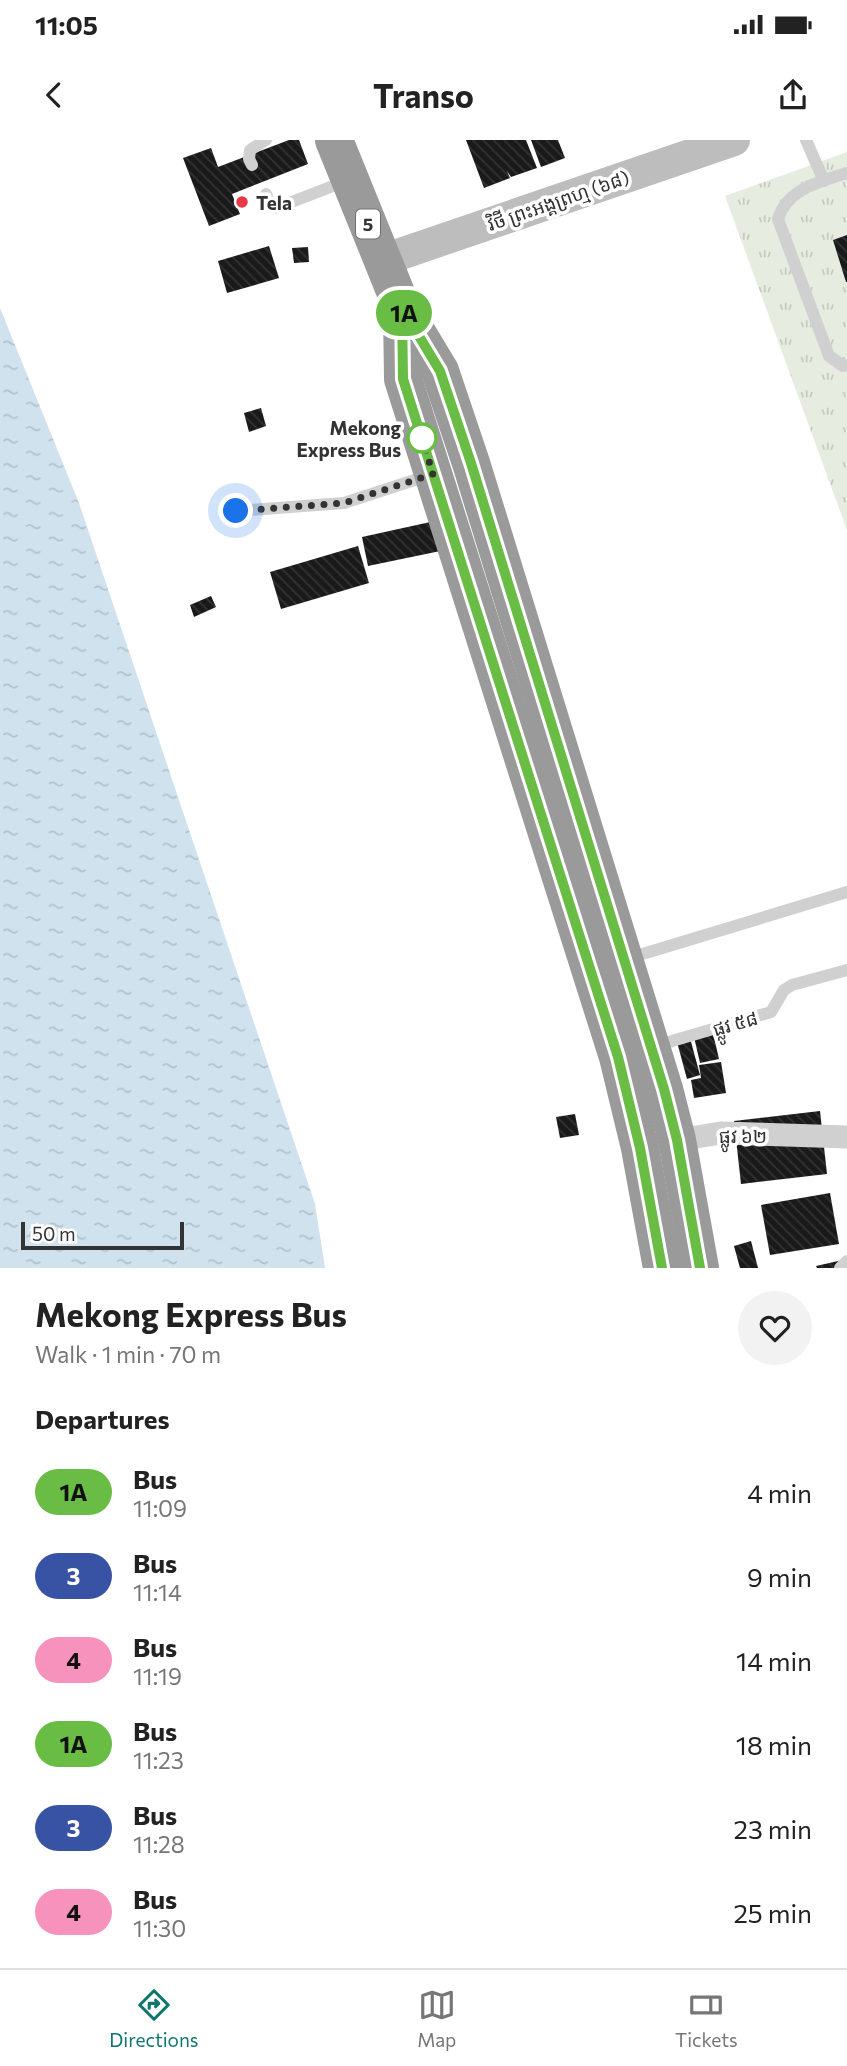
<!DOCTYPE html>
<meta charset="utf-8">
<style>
:root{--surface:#fff;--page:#f2f2f2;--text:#222;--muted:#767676;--line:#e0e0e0;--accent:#0f766e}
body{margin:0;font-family:Commissioner,"Noto Sans Khmer",sans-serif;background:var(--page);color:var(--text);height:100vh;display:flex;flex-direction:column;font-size:26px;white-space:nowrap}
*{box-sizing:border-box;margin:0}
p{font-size:23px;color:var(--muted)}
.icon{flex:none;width:38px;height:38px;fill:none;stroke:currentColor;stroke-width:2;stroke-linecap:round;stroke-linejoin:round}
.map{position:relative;height:1128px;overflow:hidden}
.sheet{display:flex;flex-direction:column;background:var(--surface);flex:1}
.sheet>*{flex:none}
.badge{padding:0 14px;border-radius:23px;font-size:24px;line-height:46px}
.scale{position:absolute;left:21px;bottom:18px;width:163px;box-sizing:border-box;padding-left:7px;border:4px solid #333;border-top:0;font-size:19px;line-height:24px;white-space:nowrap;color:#333;-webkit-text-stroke:5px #fff;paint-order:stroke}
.you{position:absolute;width:35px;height:35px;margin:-18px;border:5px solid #fff;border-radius:50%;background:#1a73e8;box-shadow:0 0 0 10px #1a73e833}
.map>.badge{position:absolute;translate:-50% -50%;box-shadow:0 0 0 4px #fff}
h2{padding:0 35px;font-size:26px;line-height:63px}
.round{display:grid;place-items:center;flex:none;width:74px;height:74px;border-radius:37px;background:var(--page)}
.overview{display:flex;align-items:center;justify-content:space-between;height:119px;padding:0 35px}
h1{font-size:33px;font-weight:700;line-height:52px}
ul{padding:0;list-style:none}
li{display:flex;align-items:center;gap:21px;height:84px;padding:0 35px}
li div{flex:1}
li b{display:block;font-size:26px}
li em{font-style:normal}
li .badge{min-width:77px;font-weight:700;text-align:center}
.status{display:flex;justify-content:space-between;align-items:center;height:49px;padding:0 35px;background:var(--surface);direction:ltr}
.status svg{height:19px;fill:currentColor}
header{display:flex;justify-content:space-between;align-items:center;height:91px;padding:0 35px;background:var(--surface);font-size:32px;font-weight:700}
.dock{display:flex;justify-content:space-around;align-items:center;height:98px;border-top:2px solid var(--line);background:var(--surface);font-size:19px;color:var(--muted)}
.dock a{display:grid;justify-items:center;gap:4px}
.dock .active{color:var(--accent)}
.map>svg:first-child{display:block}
.grass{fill:url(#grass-tufts)}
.water{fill:url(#water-ripples)}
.building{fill:url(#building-back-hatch)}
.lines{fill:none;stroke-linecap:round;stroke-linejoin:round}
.lane{stroke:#d0d0d0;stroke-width:12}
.street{stroke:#d0d0d0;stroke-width:23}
.secondary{stroke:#bdbdbd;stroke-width:32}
.highway{stroke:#9a9a9a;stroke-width:38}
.line-casing{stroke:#fff;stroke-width:16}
.line{stroke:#69bd44;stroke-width:10}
.walk{stroke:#333;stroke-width:7;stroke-dasharray:0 12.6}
.poi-dot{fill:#e63946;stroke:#fff;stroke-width:2.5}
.stop-dot{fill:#fff;stroke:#69bd44;stroke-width:3.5}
.labels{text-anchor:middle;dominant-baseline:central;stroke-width:7;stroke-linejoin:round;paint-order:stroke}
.shield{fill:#fff;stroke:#707070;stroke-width:2}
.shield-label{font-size:18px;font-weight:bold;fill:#333}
.street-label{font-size:19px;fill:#333;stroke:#fff}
.poi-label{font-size:19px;font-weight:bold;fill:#333;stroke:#fff;text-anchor:start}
.stop-label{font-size:19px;font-weight:bold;fill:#333;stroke:#fff;text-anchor:end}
</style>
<div class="status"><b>11:05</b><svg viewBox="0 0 49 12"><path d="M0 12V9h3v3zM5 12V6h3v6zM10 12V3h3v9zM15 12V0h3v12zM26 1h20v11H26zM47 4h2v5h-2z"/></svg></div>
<header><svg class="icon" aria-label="back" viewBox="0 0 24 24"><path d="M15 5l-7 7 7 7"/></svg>Transo<svg class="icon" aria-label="share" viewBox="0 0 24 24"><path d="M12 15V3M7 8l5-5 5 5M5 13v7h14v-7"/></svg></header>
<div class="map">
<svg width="847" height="1128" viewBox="0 0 847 1128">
<defs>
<pattern id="grass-tufts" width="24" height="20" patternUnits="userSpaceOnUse" patternTransform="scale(1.75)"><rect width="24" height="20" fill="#e6ecdf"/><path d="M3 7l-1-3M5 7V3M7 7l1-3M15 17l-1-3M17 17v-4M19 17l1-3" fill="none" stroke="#c6cbc0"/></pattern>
<pattern id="water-ripples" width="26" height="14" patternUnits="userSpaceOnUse" patternTransform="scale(1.75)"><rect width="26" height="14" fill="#cfe2ee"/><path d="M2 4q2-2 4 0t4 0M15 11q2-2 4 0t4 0" fill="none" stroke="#b2c2cd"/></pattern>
<pattern id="building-back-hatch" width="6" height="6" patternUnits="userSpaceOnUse" patternTransform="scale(1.75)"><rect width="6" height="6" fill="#1a1a1a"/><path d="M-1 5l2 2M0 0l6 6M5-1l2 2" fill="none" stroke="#333"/></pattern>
</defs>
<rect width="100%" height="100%" fill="#fff"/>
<!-- grass -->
<polygon class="grass" points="847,12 847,390 725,56"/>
<!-- water -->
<polygon class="water" points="0,168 79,363 315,1064 325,1128 0,1128"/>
<!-- building -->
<g class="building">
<polygon points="289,0 299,0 308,24 232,54 240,74 209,86 183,18 211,8 218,27"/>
<polygon points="466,0 526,0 537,28 511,37 507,31 510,38 484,48"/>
<polygon points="531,0 558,0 565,18 541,27"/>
<polygon points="847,95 847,142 846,142 833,100"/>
<polygon points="269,106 279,138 227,153 218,121"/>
<polygon points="308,107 309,122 294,123 292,108"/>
<polygon points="261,268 266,286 249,292 244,273"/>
<polygon points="444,379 450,409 368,426 362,397"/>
<polygon points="358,406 369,443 281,469 270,432"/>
<polygon points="211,456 216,467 194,477 190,465"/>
<polygon points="713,893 719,919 700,923 694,897"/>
<polygon points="690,898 700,935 687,939 677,902"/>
<polygon points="721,922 726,953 694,958 691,940 701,938 699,925"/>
<polygon points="820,971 827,1034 741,1044 734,981"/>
<polygon points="575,974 579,995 560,998 556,977"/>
<polygon points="830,1053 839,1104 770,1115 761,1065"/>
<polygon points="751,1101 758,1128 740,1128 734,1106"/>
<polygon points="847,1119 847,1128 817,1128 816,1126"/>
</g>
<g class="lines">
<!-- lane -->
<g class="lane">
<polyline points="806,0 824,41"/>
<polyline points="252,25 249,19 250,10 266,0"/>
<path d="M847,33C819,42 787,49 778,79L829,216L843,226L847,225"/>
<polyline points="266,54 270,64 276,68 346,41"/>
<polyline points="236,371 344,363 430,335"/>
<polyline points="626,819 847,752"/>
<polyline points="655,906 771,872 784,850 792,845 847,830"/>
<polyline points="840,1128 847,1121"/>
</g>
<!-- street -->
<polyline class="street" points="665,1002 721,993 847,997"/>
<!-- secondary -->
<polyline class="secondary" points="383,120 734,0"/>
<!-- highway -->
<g class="highway">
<polyline points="334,0 402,168 440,231 471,323 664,949 677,1000 700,1128"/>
<polyline points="402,170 403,239 618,917 640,1008 662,1128"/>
</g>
</g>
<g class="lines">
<!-- line casing -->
<g class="line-casing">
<polyline id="line" points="662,1128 640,1008 618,917 403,239 402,168 440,231 471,323 664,949 677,1000 700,1128"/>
</g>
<!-- line -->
<use href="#line" class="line"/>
<!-- walk -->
<polyline class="walk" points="236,371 344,363 433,334 422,298"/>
</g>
<!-- markers -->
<circle class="poi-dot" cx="242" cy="62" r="7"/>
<circle class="stop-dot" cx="422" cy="298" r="14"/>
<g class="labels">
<!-- shield labels -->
<rect class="shield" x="356" y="69.5" width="24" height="29" rx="5"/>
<g class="shield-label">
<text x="368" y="84">5</text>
</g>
<!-- street labels -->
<g class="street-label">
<text transform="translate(558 60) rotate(-19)">វិថី ព្រះអង្គព្រហ្ម (៦៨)</text>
<text transform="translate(735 883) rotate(-16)">ផ្លូវ ៥៨</text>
<text x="743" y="995">ផ្លូវ ៦២</text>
</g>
<!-- poi labels -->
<g class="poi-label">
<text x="256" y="62">Tela</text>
</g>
<!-- stop labels -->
<g class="stop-label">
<text x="401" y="287">Mekong<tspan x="401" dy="22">Express Bus</tspan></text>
</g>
</g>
</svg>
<div class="scale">50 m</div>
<div class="you" style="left:236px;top:371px"></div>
<b class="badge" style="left:404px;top:173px;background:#69bd44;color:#111">1A</b>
</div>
<section class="sheet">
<div class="overview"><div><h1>Mekong Express Bus</h1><p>Walk · 1 min · 70 m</p></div><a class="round"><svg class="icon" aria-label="heart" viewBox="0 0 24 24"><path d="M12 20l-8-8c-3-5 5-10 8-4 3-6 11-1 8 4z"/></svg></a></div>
<h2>Departures</h2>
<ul>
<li><span class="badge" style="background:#69bd44;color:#111">1A</span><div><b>Bus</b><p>11:09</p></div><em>4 min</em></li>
<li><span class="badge" style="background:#3853a4;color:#fff">3</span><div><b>Bus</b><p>11:14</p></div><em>9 min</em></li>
<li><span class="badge" style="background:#f792bd;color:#111">4</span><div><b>Bus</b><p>11:19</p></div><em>14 min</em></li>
<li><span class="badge" style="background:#69bd44;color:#111">1A</span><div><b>Bus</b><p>11:23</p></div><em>18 min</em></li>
<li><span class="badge" style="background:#3853a4;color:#fff">3</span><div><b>Bus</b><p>11:28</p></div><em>23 min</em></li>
<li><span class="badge" style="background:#f792bd;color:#111">4</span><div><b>Bus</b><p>11:30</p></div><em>25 min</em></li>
</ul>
</section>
<nav class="dock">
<a class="active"><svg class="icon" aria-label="directions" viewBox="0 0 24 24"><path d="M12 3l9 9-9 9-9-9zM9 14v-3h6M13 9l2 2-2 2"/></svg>Directions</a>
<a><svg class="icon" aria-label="map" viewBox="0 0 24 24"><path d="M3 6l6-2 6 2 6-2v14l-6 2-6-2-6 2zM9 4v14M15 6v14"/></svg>Map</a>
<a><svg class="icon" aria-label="tickets" viewBox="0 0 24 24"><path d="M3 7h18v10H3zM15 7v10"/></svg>Tickets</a>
</nav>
